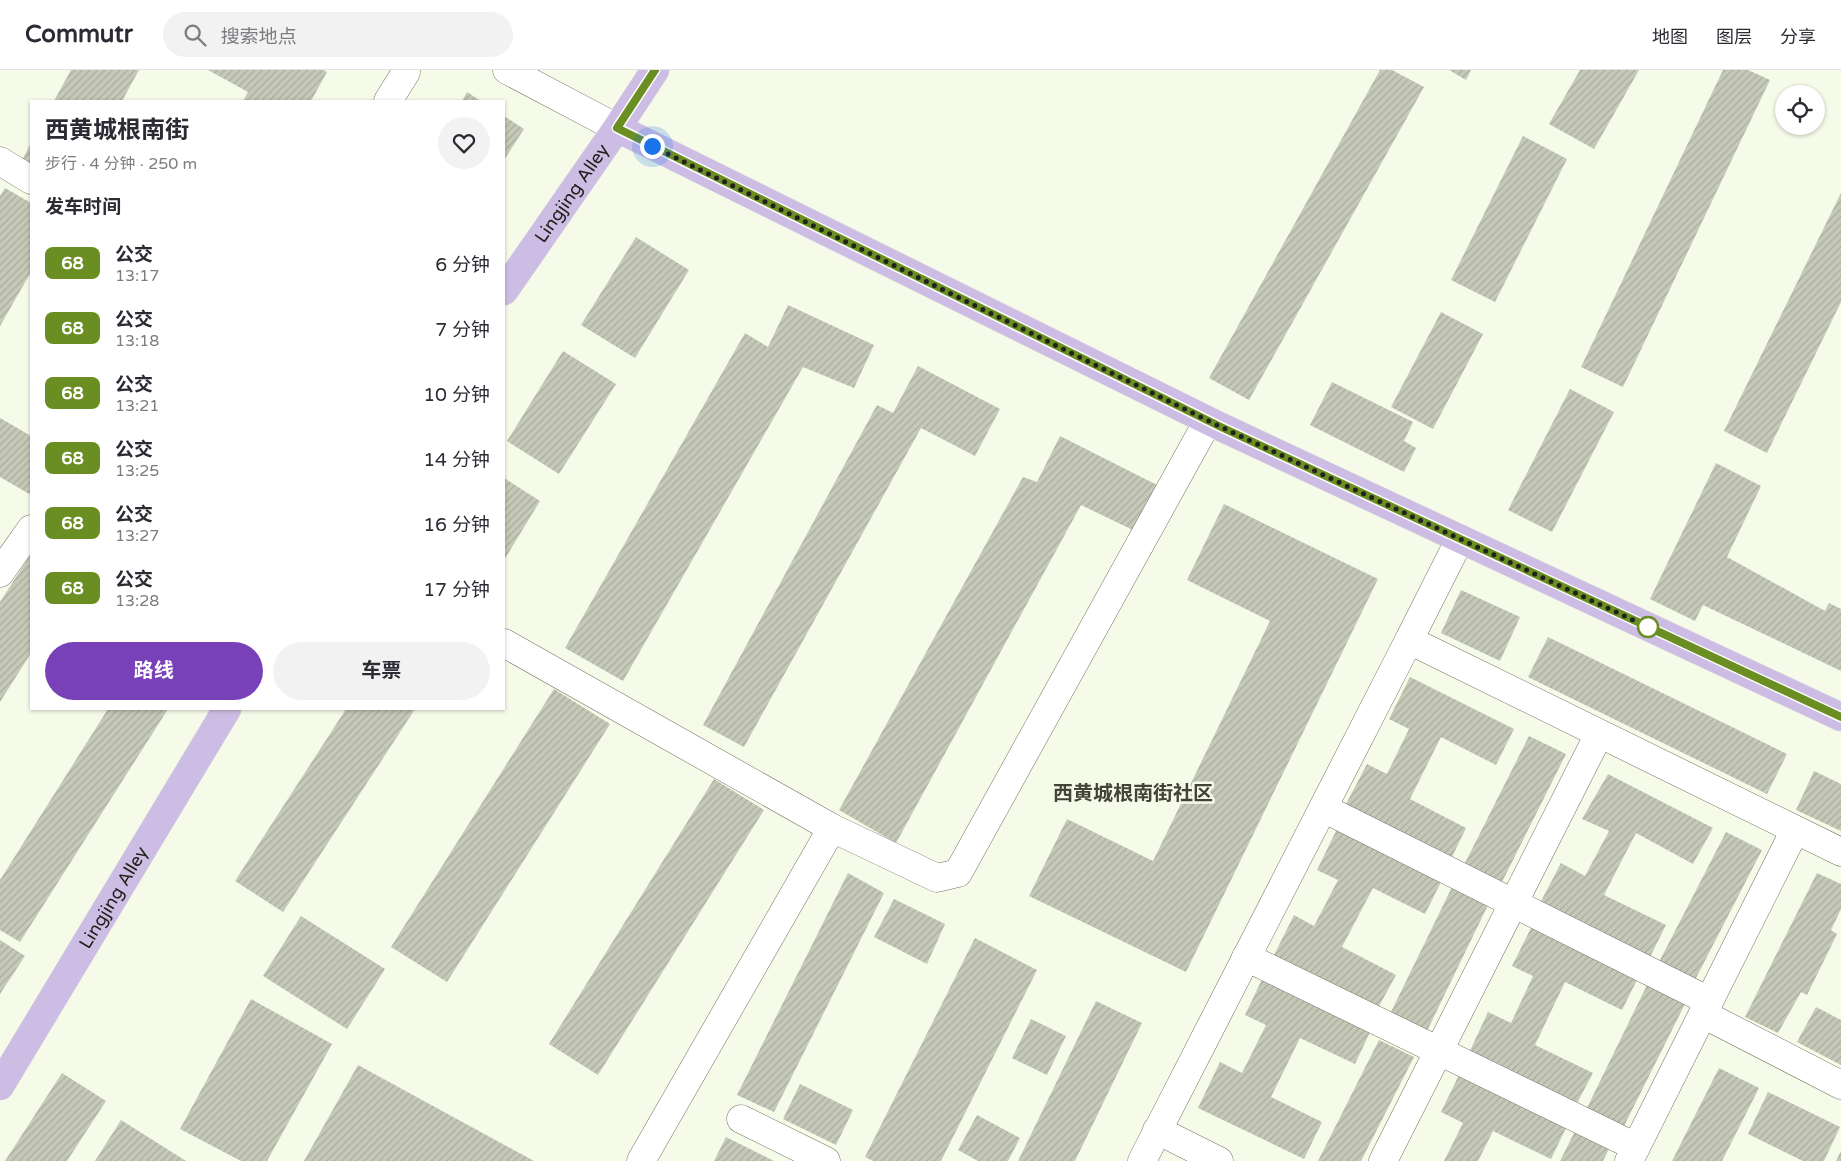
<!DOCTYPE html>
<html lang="zh">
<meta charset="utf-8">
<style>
:root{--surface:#fff;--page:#f2f2f3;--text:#2b2b33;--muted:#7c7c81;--line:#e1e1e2;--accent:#7941b7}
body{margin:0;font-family:"Varela Round","Noto Sans SC",sans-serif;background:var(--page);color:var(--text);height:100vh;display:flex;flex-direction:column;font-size:19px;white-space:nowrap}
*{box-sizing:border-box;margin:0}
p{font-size:16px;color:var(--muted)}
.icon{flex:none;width:28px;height:28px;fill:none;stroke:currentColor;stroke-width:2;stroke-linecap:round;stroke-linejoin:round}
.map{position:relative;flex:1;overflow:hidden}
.drawer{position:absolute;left:30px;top:30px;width:475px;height:610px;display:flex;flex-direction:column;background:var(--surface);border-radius:0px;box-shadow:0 1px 4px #0004}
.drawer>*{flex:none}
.badge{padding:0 10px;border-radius:8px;font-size:18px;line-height:32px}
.controls{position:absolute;left:1775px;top:15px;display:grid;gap:10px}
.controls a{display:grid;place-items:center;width:50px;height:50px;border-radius:50%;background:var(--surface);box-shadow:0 1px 4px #0004;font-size:25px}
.you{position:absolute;width:25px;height:25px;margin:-12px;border:4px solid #fff;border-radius:50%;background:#1a73e8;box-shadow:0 0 0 8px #1a73e833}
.map>.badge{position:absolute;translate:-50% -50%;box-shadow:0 0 0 2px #fff}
h2{padding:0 15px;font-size:19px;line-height:45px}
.round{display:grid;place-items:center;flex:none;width:52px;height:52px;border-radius:26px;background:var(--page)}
.summary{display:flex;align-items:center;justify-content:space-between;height:85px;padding:0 15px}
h1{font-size:24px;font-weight:700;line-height:38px}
.cta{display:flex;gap:10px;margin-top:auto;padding:10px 15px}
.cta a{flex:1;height:58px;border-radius:30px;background:var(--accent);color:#fff;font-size:20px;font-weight:700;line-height:58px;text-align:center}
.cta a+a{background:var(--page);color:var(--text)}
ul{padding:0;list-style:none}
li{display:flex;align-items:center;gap:15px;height:65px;padding:0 15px}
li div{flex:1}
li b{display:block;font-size:19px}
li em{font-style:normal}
li .badge{min-width:55px;font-weight:700;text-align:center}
header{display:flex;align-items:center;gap:30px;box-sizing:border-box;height:70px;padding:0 25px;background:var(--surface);border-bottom:1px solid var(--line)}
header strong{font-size:24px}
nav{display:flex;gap:28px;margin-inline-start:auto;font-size:18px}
.search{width:350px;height:45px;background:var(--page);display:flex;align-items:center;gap:12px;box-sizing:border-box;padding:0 18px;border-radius:28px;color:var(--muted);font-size:19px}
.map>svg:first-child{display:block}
.building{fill:url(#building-hatch)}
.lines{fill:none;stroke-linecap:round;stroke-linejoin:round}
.minor-casing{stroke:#727666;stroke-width:29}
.major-casing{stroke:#dbdcdb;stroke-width:29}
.minor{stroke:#fff;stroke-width:28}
.major{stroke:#cdbde4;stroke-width:28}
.line-casing{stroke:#fff;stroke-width:11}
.line{stroke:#6b8e23;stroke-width:8}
.walk{stroke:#21221c;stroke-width:5;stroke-dasharray:0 9}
.stop-dot{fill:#fff;stroke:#6b8e23;stroke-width:2.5}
.labels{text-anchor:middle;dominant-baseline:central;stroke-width:5;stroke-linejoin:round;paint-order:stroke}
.street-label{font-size:18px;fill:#21221c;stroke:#f6fae9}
.quarter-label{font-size:20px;font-weight:bold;fill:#414436;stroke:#f6fae9}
</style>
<header>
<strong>Commutr</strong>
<div class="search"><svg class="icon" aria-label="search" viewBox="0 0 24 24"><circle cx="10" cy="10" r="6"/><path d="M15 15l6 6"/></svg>搜索地点</div>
<nav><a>地图</a><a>图层</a><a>分享</a></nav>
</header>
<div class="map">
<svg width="1841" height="1091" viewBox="0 0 1841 1091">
<defs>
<pattern id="building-hatch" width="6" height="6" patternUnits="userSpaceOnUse" patternTransform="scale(1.25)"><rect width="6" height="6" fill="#c5c9b8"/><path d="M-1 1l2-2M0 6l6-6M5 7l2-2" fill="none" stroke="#a9ac9e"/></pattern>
</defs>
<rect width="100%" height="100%" fill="#f6fae9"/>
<!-- building -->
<g class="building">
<polygon points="71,0 139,0 122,31 54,31"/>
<polygon points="208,0 323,0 327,2 311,31 243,31 248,22"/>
<polygon points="1380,0 1392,0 1424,17 1249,330 1209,308"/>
<polygon points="1449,0 1471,0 1466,10"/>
<polygon points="1580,0 1639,0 1594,79 1549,54"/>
<polygon points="1723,0 1748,0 1770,10 1623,317 1581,297"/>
<polygon points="467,22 481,31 462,31"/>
<polygon points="504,46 524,59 504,90"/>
<polygon points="1523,66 1567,89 1495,232 1451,210"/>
<polygon points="31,73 31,100 20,94"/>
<polygon points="5,118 31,133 31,202 0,256 0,126"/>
<polygon points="1841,123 1841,232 1767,383 1724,361"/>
<polygon points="636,167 689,200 635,288 581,255"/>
<polygon points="788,235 874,275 854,318 803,297 623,611 565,578 745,263 768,277"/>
<polygon points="1441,242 1483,264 1433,359 1391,337"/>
<polygon points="563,281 616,314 559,404 507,371"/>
<polygon points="918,296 1000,339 975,386 921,358 744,677 703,655 877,335 893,343"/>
<polygon points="1332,312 1413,352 1404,371 1416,378 1404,402 1310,355"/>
<polygon points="1570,319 1614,342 1552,462 1508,440"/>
<polygon points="0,348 31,366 31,425 0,407"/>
<polygon points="1060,366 1159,416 1137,462 1081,435 896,773 839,740 1023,407 1037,412"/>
<polygon points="1716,393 1761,416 1727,487 1825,541 1829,533 1841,539 1841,601 1703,535 1695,551 1650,529"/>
<polygon points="504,408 540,431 504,490"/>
<polygon points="1224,434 1378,509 1186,902 1029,826 1067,749 1153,791 1270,551 1187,510"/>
<polygon points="31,484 31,583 0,632 0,532"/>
<polygon points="1461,520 1520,547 1500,591 1441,563"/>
<polygon points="1548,567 1787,684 1767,724 1528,607"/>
<polygon points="1410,607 1514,659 1496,695 1441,667 1410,729 1466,758 1451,789 1345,736 1367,694 1387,704 1409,659 1389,649"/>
<polygon points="554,619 610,654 447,912 391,877"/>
<polygon points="108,639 168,639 20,872 0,860 0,810"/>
<polygon points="346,639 415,639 283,842 235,811"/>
<polygon points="1529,666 1566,684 1501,814 1464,795"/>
<polygon points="1814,701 1841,714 1841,761 1796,740"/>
<polygon points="1608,704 1713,758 1693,794 1636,763 1604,825 1666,855 1649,889 1539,835 1561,793 1585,806 1609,761 1582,749"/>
<polygon points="714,709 764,740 598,1005 549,974"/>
<polygon points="1338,757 1442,810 1425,844 1373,818 1342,877 1396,905 1377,940 1273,887 1294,845 1314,856 1338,810 1317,800"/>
<polygon points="1726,762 1762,780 1695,910 1659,892"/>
<polygon points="848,803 884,823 774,1042 737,1025"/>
<polygon points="1817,803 1841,814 1841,839 1831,860 1837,864 1807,925 1801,922 1778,963 1745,947"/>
<polygon points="1453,815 1489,833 1427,961 1390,944"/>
<polygon points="894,829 945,854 927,894 874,867"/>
<polygon points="301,846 385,899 347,959 263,906"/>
<polygon points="1533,854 1639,906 1622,940 1565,912 1535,975 1593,1003 1576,1035 1469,983 1488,942 1511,953 1533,906 1512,896"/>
<polygon points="975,868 1037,900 941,1091 873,1091 865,1087"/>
<polygon points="0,870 25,886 0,924"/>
<polygon points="1263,907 1371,960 1355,994 1300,968 1271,1027 1322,1052 1304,1089 1198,1038 1220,992 1242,1003 1266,955 1245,945"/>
<polygon points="1647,915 1685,934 1622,1060 1585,1042"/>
<polygon points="251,929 332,974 267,1091 241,1091 180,1059"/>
<polygon points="1096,931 1142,953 1075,1091 1018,1091"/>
<polygon points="1816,937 1841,950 1841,995 1797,972"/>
<polygon points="1031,949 1066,966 1047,1005 1012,988"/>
<polygon points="1379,970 1414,987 1361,1091 1318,1091"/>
<polygon points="358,995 534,1091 304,1091"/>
<polygon points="1719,998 1759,1018 1722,1091 1672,1091"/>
<polygon points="62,1003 106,1031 67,1091 5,1091"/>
<polygon points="1460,1003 1567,1056 1551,1089 1493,1061 1478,1091 1444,1091 1463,1053 1441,1042"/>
<polygon points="800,1014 853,1040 836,1075 783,1049"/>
<polygon points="1768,1022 1840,1057 1824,1091 1803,1091 1748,1064"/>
<polygon points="977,1045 1020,1068 1008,1091 978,1091 958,1080"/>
<polygon points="121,1050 186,1091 95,1091"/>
<polygon points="1575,1061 1609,1079 1603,1091 1560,1091"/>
<polygon points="726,1067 774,1091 714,1091"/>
<polygon points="1841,1081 1841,1091 1836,1091"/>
</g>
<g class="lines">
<!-- minor casing -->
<g class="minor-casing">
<g id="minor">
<polyline points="507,0 617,58"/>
<polyline points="388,31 406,2"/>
<polyline points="0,91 31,110"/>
<polyline points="0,503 31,459"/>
<polyline points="1409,570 1460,469"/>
<polyline points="504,573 832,758 937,808 958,803 1208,351"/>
<polyline points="1323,738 1709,931"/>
<polyline points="1246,887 1636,1077"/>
<polyline points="1703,944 1841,1015"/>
<polyline points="741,1049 826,1091"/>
<polyline points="1157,1060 1219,1091"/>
<polyline points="641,1091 832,758"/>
<polyline points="1142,1091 1409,570 1841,782"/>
<polyline points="1383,1091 1599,664"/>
<polyline points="1629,1091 1795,760"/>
</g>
</g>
<!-- major casing -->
<g class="major-casing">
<g id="major">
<polyline points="617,58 1221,357 1841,647"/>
<path id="s1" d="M504,221L617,58L655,0"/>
<path id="s2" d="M0,1016L227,639"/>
</g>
</g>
<!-- minor -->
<use href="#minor" class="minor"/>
<!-- major -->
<use href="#major" class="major"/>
</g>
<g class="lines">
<!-- line casing -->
<g class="line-casing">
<polyline id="line" points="655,0 617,58 1221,357 1841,647"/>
</g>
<!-- line -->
<use href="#line" class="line"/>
<!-- walk -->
<polyline class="walk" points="652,76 1221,357 1648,557"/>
</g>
<!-- markers -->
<circle class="stop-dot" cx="1648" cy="557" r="10"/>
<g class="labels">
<!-- street labels -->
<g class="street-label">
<text stroke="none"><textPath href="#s1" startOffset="119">Lingjing Alley</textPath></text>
<text stroke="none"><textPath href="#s2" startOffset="220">Lingjing Alley</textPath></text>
</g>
<!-- quarter labels -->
<g class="quarter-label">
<text x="1133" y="724">西黄城根南街社区</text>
</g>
</g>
</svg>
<div class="controls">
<a><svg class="icon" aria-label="locate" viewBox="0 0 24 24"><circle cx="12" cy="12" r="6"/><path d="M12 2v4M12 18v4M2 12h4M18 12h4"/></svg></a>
</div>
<div class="you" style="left:652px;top:76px"></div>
<section class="drawer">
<div class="summary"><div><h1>西黄城根南街</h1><p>步行 · 4 分钟 · 250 m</p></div><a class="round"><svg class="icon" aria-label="heart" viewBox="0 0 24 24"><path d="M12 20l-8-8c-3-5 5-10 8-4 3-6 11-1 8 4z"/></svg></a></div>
<h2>发车时间</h2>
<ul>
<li><span class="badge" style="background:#6b8e23;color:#fff">68</span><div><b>公交</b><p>13:17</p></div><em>6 分钟</em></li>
<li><span class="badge" style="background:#6b8e23;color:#fff">68</span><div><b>公交</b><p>13:18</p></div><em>7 分钟</em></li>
<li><span class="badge" style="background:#6b8e23;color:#fff">68</span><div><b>公交</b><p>13:21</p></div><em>10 分钟</em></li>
<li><span class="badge" style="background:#6b8e23;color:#fff">68</span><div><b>公交</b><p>13:25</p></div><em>14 分钟</em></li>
<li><span class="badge" style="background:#6b8e23;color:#fff">68</span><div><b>公交</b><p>13:27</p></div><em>16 分钟</em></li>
<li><span class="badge" style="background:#6b8e23;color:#fff">68</span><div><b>公交</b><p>13:28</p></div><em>17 分钟</em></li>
</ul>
<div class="cta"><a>路线</a><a>车票</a></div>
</section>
</div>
